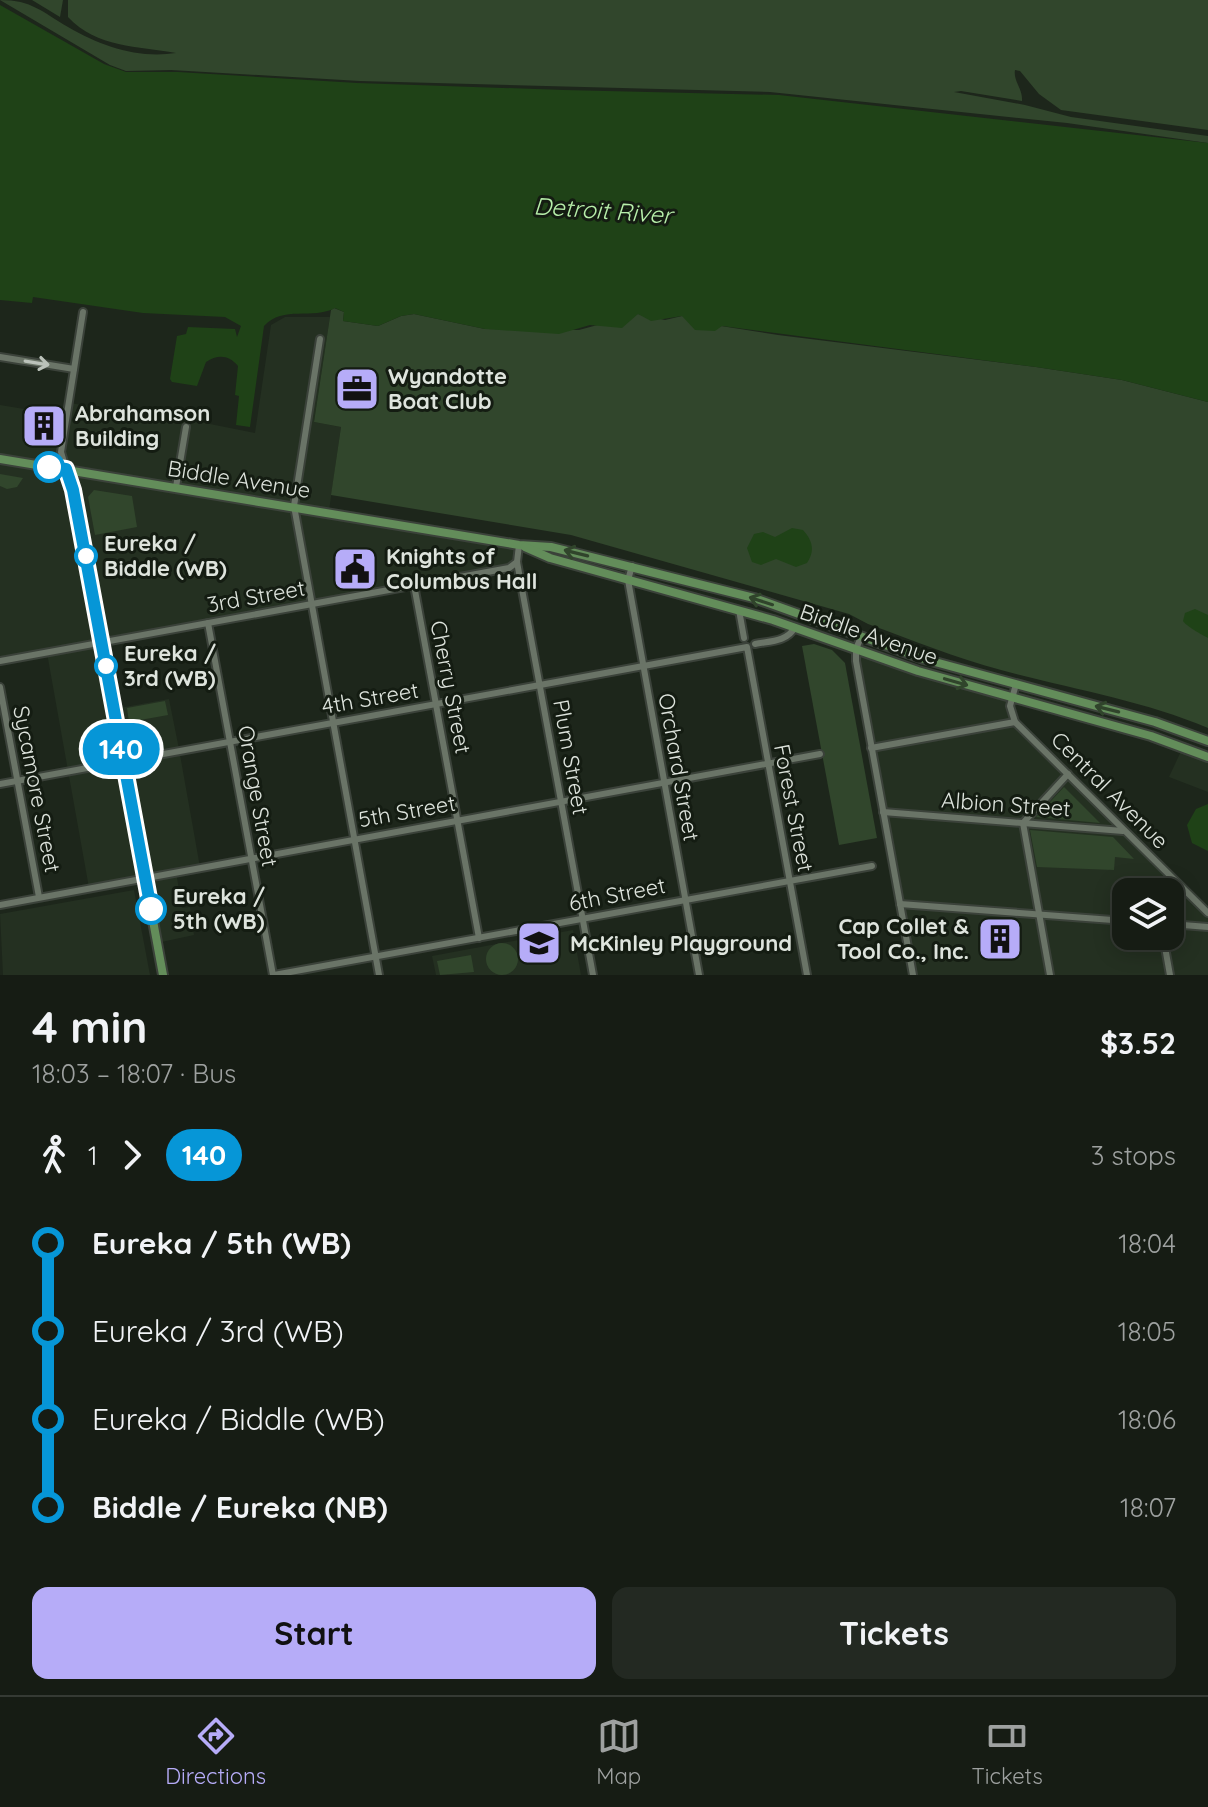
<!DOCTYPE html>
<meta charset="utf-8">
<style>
:root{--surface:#161c14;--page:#232922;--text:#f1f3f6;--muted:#9ea1a0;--line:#353a34;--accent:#b6acf8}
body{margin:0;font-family:Quicksand,sans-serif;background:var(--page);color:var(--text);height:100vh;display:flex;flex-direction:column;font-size:30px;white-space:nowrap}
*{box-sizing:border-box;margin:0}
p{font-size:26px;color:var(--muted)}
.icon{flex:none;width:44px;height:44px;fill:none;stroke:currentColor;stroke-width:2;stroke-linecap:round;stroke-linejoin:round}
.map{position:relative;height:975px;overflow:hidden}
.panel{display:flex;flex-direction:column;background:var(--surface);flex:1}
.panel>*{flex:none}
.badge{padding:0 16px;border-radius:26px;font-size:28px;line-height:52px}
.controls{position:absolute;left:1112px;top:878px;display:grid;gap:16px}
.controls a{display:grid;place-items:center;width:72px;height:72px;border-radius:16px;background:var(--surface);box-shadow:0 4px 20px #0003,0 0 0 2px var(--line);font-size:40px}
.map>.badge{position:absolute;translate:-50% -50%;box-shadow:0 0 0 4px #fff}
.legs{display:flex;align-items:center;gap:12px;height:88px;padding:0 32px;font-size:26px}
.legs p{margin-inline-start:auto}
.head{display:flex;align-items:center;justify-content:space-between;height:136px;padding:0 32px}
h1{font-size:44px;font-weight:800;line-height:60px}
.action{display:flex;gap:16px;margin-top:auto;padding:16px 32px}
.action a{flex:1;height:92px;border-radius:16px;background:var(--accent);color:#111;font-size:32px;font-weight:800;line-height:92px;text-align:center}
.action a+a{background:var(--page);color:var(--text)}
ul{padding:0 32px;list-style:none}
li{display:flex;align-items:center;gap:28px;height:88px;font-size:30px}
li i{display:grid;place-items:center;width:12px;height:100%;margin:0 10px;background:currentColor}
li i::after{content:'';width:20px;height:20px;margin:-10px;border:6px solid;border-radius:50%;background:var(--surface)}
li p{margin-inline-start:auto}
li:first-child i{background:linear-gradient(#0000 50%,currentColor 0)}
li:last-child i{background:linear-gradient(currentColor 50%,#0000 0)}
.tab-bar{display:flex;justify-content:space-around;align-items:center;height:112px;border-top:2px solid var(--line);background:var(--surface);font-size:22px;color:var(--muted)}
.tab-bar a{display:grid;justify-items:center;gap:4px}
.tab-bar .active{color:var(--accent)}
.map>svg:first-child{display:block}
.built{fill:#243021;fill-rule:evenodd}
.green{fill:#31462c}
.water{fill:#1f4217}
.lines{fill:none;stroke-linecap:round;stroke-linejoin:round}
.minor-casing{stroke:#3b423a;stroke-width:10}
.major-casing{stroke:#3b423a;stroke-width:12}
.minor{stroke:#6a7467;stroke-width:6}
.major{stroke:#638d5a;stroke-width:8}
.oneway{stroke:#bbc2ba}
.oneway2{stroke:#30442b}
.line-1-casing{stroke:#fff;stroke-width:18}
.line-1{stroke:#0696d7;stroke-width:12}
.stop-1-dot{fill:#fff;stroke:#0696d7;stroke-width:4}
.labels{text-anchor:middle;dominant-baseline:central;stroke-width:6;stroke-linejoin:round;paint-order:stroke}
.poi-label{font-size:22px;font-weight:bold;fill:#dee4dd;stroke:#141c12;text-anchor:start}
.street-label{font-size:22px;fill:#dee4dd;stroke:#141c12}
.stop-label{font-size:22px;font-weight:bold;fill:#dee4dd;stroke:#141c12;text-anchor:start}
.water-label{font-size:24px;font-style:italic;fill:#b7efaa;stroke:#141c12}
</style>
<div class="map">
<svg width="1208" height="975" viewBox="0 0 1208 975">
<rect width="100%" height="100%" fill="#1d261b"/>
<!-- built -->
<g class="built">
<polygon points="285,317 330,317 314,422 341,427 329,511 519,545 512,566 102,643 114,709 169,699 179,749 200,867 176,872 182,908 190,907 194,935 157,943 145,878 89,888 47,653 0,661 0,405 66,416 69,403 190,420 255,433 271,325"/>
<path d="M856,649L1012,697L1010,714L1208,913V975H913ZM1126,892H1170V936H1126Z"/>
<polygon points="1183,747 1208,757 1208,792 1169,777"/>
<polygon points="134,890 150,975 3,975 0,914"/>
<polygon points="573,930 581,975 436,975 432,956"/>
</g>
<!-- green -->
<g class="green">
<path d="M0,0C32,0 42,12 68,27C101,46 138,59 176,53C138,46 97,48 68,17V0H1208V130L1061,110L1039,94L1020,71L1015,70C1013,81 1023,89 1022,101L961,91L954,92L1025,105L1071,117L1208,136V143L1067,123L770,92L360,81L171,70L126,71L110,65Z"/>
<polygon points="32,0 63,0 60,17"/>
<path d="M334,308L344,312L343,321L378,326L401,316L414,314L485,329L579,330L638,314L665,320L682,316L721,326L778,335L1036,367L1122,380L1208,402V728C1142,700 1071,689 1001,670C956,658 912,640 868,624L849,614L571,535L331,495L341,427L314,422L331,310Z"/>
<polygon points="0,474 23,478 17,487 7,489 0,486"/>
<polygon points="94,490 132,496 137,527 95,535 88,497"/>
<polygon points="814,644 832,650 845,663 877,838 839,845 802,646"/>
<polygon points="165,701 168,715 129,722 127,708"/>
<polygon points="1064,787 1100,823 1036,817"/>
<polygon points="1030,830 1113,837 1134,859 1115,857 1114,870 1037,867"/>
<circle cx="502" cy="959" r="16"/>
<polygon points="471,955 474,972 440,975 437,961"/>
</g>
<!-- water -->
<g class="water">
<path d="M0,5L104,64L126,72H178L357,83L564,90L779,95L1208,143V402L1122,380L1036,367L722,326L715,331L695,330L682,316L651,321L638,314L622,328L590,325L559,334L485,329L414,314L401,316L378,326L343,321L344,312L335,308C313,320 283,305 264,326L250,427L236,425L239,396L235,395L238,366C229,355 218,354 206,362L197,386L172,382L170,379L177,336L186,334L188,327L235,329L237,337L241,326L225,317L143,313L33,297L32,303L0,300Z"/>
<path d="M792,528L803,530C813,541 815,551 807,563L796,567L776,559L761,565L752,562L747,548L754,534L763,532L775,537Z"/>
<path d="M1195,609L1208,615V638C1202,635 1186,626 1183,621L1185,613Z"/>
<polygon points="1208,804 1208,851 1192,843 1187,825 1196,809"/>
</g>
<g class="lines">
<!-- minor casing -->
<g class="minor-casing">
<g id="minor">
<polyline points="320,339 294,506 379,975"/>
<polyline points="0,357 74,369"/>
<polyline points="66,469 61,452 83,312"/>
<polyline points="176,487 186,427"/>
<polyline points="519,545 517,562 593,975"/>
<polyline points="632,566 628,580 699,975"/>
<polyline points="414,585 479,938"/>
<polyline points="739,610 744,638"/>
<polyline points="208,623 273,975"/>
<polyline points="861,637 856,649 856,661 913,975"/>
<path d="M755,644C770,641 787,642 795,627"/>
<polyline points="0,661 509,568 517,562"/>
<polyline points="1016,684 1010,706 1015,722 1208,913"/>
<polyline points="0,687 39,897"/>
<polyline points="871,748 1015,722"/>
<polyline points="0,784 747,647 807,975"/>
<polyline points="883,812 1123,831"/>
<polyline points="900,904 1126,921"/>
<polyline points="0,905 820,754"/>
<polyline points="1170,924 1208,927"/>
<polyline points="1163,936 1170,975"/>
<polyline points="274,975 872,866"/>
<polyline points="1050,975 1023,823 1068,774"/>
</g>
</g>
<!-- major casing -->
<g class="major-casing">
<g id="major">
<polyline points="0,459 519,545 551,547 754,598 924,659 1155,722 1208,741"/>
<polyline points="66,469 73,490 88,568 163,975"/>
<polyline points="525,547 550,558 773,620 918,671 1151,736 1208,757"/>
</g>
</g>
<!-- minor -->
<use href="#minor" class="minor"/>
<!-- major -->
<use href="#major" class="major"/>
</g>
<!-- one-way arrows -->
<defs><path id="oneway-shaft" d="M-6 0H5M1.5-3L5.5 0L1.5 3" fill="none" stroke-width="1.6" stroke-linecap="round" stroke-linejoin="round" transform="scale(2)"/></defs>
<use class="oneway" href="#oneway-shaft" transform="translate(37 363) rotate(9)"/>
<g class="oneway2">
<use href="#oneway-shaft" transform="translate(576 553) rotate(-166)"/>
<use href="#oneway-shaft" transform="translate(761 601) rotate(-162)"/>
<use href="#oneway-shaft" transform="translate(956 682) rotate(16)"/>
<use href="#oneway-shaft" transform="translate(1107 709) rotate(-166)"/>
</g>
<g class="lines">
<!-- line-1 casing -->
<g class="line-1-casing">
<polyline id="line-1" points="49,467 66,469 73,490 151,909"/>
</g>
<!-- line-1 -->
<use href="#line-1" class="line-1"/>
</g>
<!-- icons -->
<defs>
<g id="office-square" transform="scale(2.3)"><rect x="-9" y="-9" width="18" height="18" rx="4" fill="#b6acf8" stroke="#141c12"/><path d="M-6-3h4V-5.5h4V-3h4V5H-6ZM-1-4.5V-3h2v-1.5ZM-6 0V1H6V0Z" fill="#111"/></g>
<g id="building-square" transform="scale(2.3)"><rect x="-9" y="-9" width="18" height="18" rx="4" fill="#b6acf8" stroke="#141c12"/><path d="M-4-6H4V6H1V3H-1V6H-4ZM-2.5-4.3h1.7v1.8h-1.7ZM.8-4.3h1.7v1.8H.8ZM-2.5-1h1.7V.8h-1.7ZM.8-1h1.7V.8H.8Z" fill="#111"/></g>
<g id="civic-square" transform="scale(2.3)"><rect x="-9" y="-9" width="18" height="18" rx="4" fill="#b6acf8" stroke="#141c12"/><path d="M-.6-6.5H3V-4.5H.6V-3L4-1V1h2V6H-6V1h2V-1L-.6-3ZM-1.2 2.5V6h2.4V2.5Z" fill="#111"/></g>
<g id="school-square" transform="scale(2.3)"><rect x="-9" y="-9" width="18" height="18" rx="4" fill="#b6acf8" stroke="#141c12"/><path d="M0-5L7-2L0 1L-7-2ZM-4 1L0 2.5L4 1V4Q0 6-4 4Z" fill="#111"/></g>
</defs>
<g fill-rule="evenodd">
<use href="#office-square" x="357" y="389"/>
<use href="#building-square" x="44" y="426"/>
<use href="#civic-square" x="355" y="569"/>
<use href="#building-square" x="1000" y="939"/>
<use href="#school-square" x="539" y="943"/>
</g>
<!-- markers -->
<g class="stop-1-dot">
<circle cx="49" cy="467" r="14"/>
<circle cx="86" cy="556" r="10"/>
<circle cx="106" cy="666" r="10"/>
<circle cx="151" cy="909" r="14"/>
</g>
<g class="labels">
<!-- poi labels -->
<g class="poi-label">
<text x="388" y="376">Wyandotte<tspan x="388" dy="25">Boat Club</tspan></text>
<text x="75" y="413">Abrahamson<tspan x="75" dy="25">Building</tspan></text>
<text x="386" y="556">Knights of<tspan x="386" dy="25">Columbus Hall</tspan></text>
<text x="969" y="926" text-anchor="end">Cap Collet &amp;<tspan x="969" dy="25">Tool Co., Inc.</tspan></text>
<text x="570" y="943">McKinley Playground</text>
</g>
<!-- street labels -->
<g class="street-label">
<text transform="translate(239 479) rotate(9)">Biddle Avenue</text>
<text transform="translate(256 596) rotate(-10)">3rd Street</text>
<text transform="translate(869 634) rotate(19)">Biddle Avenue</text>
<text transform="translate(451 687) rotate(79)">Cherry Street</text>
<text transform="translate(370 698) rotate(-10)">4th Street</text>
<text transform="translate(571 757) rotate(80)">Plum Street</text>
<text transform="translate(679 767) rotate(80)">Orchard Street</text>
<text transform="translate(37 789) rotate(79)">Sycamore Street</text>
<text transform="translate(1110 790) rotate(45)">Central Avenue</text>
<text transform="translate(258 796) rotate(80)">Orange Street</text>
<text transform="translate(1006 804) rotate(4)">Albion Street</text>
<text transform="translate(794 808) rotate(79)">Forest Street</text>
<text transform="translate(407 811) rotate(-10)">5th Street</text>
<text transform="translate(617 894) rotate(-11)">6th Street</text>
</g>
<!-- stop labels -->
<g class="stop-label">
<text x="104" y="543">Eureka /<tspan x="104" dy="25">Biddle (WB)</tspan></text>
<text x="124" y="653">Eureka /<tspan x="124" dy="25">3rd (WB)</tspan></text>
<text x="173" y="896">Eureka /<tspan x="173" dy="25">5th (WB)</tspan></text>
</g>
<!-- water labels -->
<g class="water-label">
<text transform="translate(603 210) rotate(4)">Detroit River</text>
</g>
</g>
</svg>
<div class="controls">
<a><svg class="icon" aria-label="layers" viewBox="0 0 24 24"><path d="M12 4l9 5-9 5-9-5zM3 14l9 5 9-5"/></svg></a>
</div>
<b class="badge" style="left:121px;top:749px;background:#0696d7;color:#fff">140</b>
</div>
<section class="panel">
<div class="head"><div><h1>4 min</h1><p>18:03 – 18:07 · Bus</p></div><b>$3.52</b></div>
<div class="legs"><svg class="icon" aria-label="walk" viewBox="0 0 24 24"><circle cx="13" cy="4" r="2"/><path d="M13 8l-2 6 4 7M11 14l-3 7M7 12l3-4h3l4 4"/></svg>1<svg class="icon" aria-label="forward" viewBox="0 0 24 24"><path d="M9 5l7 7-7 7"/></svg><b class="badge" style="background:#0696d7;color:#fff">140</b><p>3 stops</p></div>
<ul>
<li><i style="color:#0696d7"></i><b>Eureka / 5th (WB)</b><p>18:04</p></li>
<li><i style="color:#0696d7"></i><span>Eureka / 3rd (WB)</span><p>18:05</p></li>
<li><i style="color:#0696d7"></i><span>Eureka / Biddle (WB)</span><p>18:06</p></li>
<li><i style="color:#0696d7"></i><b>Biddle / Eureka (NB)</b><p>18:07</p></li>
</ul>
<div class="action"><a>Start</a><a>Tickets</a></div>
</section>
<nav class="tab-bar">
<a class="active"><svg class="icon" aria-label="directions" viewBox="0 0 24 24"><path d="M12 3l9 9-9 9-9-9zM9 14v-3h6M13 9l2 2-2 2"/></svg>Directions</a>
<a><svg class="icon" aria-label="map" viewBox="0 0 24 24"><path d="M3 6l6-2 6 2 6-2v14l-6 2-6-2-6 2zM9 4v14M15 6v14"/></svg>Map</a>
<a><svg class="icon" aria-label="tickets" viewBox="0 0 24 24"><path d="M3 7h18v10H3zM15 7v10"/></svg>Tickets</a>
</nav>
